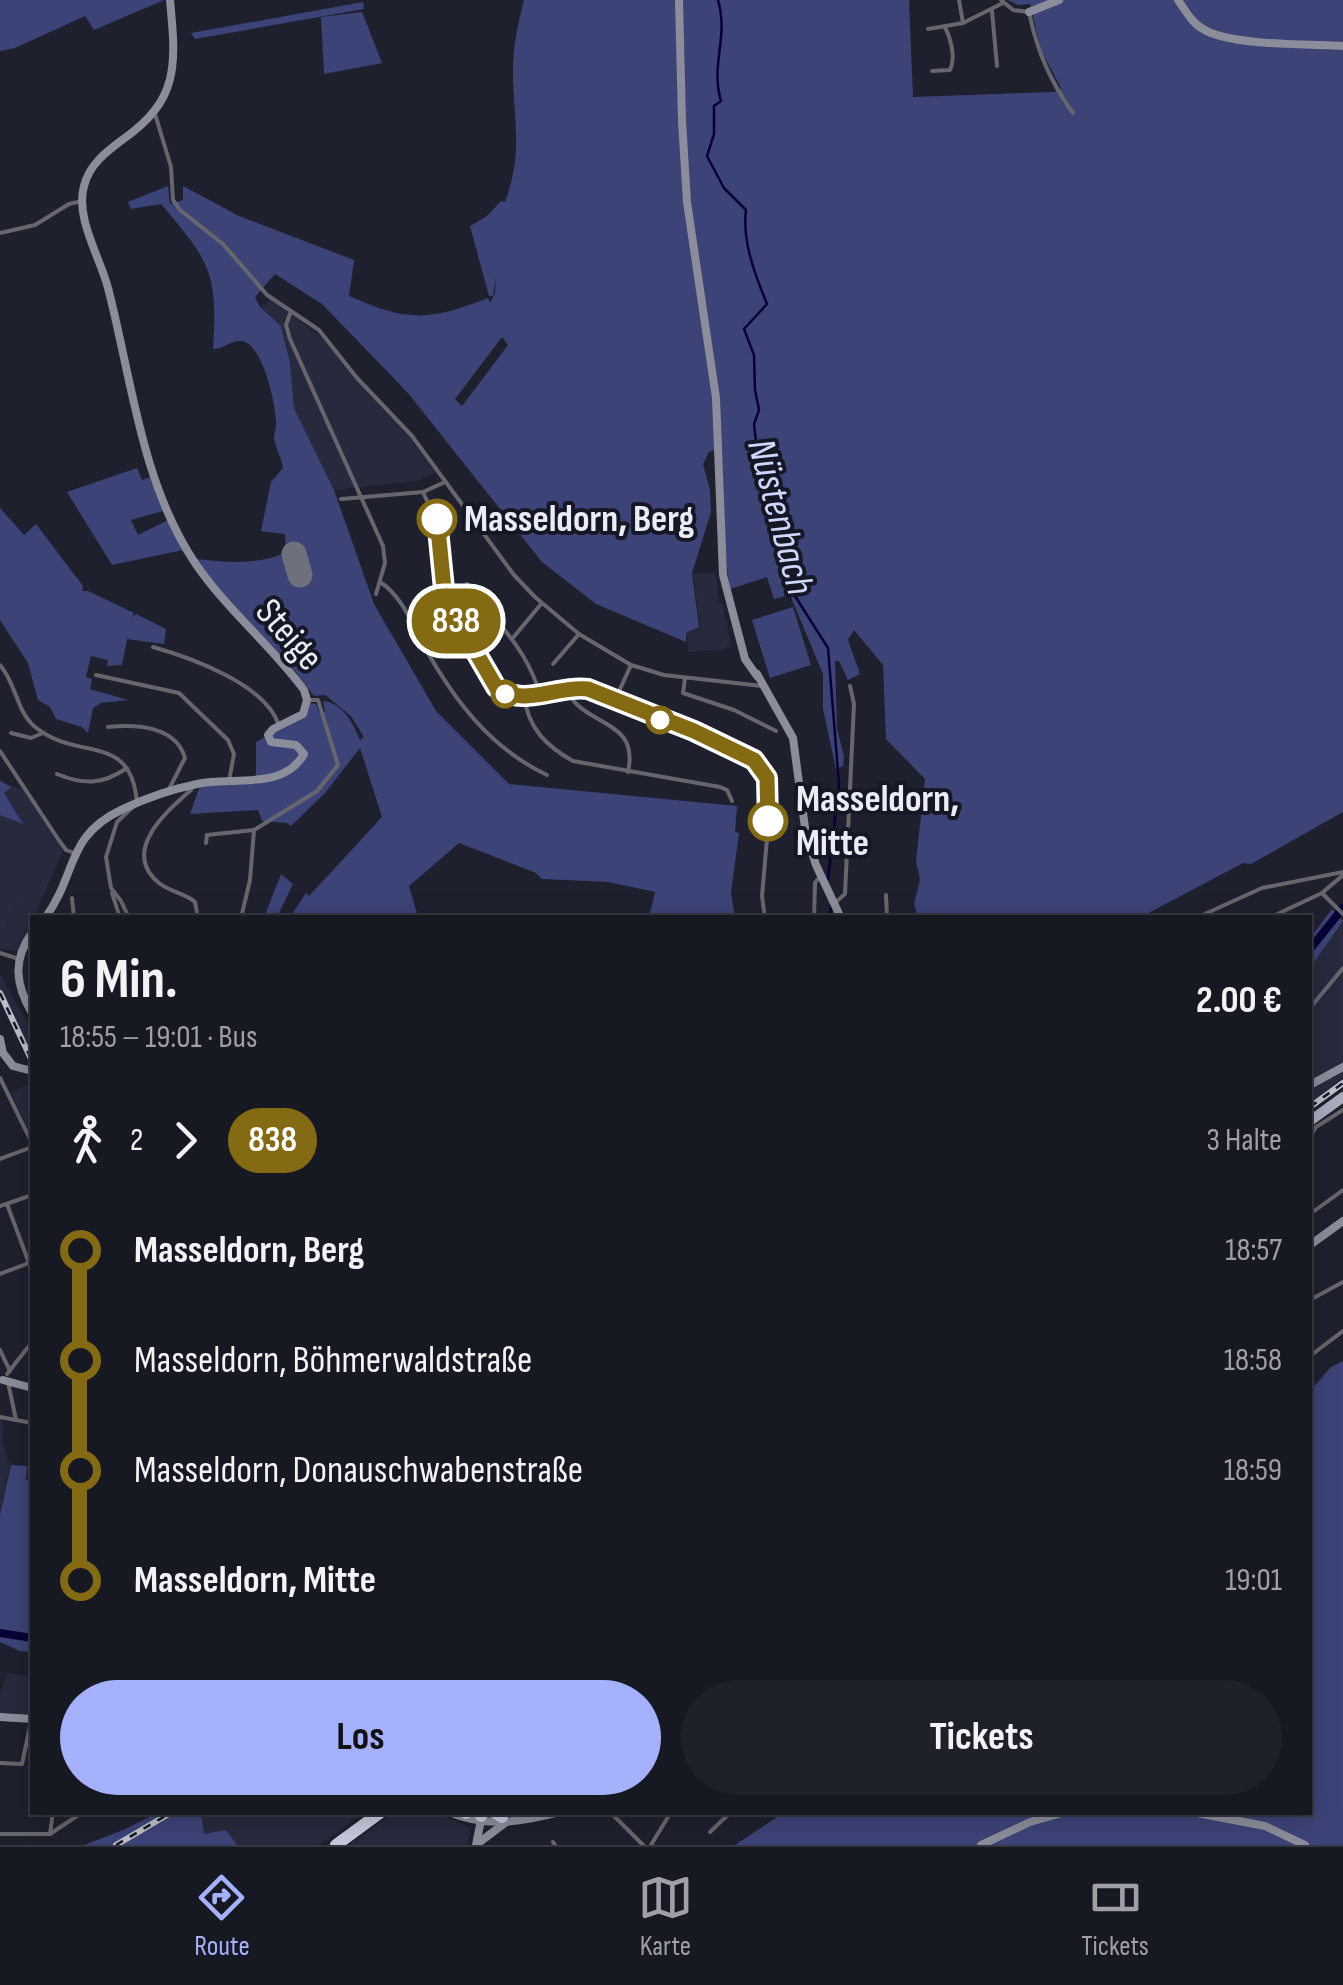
<!DOCTYPE html>
<html lang="de">
<meta charset="utf-8">
<style>
:root{--surface:#161822;--page:#1f212a;--text:#f1f3f6;--muted:#9ea0a5;--line:#353740;--accent:#a5b1fc}
body{margin:0;font-family:"Sofia Sans Condensed",sans-serif;background:var(--page);color:var(--text);height:100vh;display:flex;flex-direction:column;font-size:38px;white-space:nowrap}
*{box-sizing:border-box;margin:0}
p{font-size:32px;color:var(--muted)}
.icon{flex:none;width:55px;height:55px;fill:none;stroke:currentColor;stroke-width:2;stroke-linecap:round;stroke-linejoin:round}
.map{position:relative;flex:1;overflow:hidden}
.details{position:absolute;left:30px;top:915px;width:1282px;height:900px;display:flex;flex-direction:column;background:var(--surface);border-radius:0px;box-shadow:0 5px 25px #0003,0 0 0 2px var(--line)}
.details>*{flex:none}
.badge{padding:0 20px;border-radius:32px;font-size:35px;line-height:65px}
.map>.badge{position:absolute;translate:-50% -50%;box-shadow:0 0 0 5px #fff}
.legs{display:flex;align-items:center;gap:15px;height:110px;padding:0 30px;font-size:32px}
.legs p{margin-inline-start:auto}
.head{display:flex;align-items:center;justify-content:space-between;height:170px;padding:0 30px}
h1{font-size:55px;font-weight:700;line-height:75px}
.primary-button{display:flex;gap:20px;margin-top:auto;padding:20px 30px}
.primary-button a{flex:1;height:115px;border-radius:60px;background:var(--accent);color:#111;font-size:40px;font-weight:700;line-height:115px;text-align:center}
.primary-button a+a{background:var(--page);color:var(--text)}
ul{padding:0 30px;list-style:none}
li{display:flex;align-items:center;gap:35px;height:110px;font-size:38px}
li i{display:grid;place-items:center;width:15px;height:100%;margin:0 12px;background:currentColor}
li i::after{content:'';width:25px;height:25px;margin:-12px;border:8px solid;border-radius:50%;background:var(--surface)}
li p{margin-inline-start:auto}
li:first-child i{background:linear-gradient(#0000 50%,currentColor 0)}
li:last-child i{background:linear-gradient(currentColor 50%,#0000 0)}
.menu{display:flex;justify-content:space-around;align-items:center;height:140px;border-top:2px solid var(--line);background:var(--surface);font-size:28px;color:var(--muted)}
.menu a{display:grid;justify-items:center;gap:5px}
.menu .selected{color:var(--accent)}
.map>svg:first-child{display:block}
.built{fill:#272a3d}
.green{fill:#3c4377;fill-rule:evenodd}
.lines{fill:none;stroke-linecap:round;stroke-linejoin:round}
.stream{stroke:#070034;stroke-width:2.5}
.river{stroke:#070034;stroke-width:8}
.runway{stroke:#6e707c;stroke-width:25}
.street{stroke:#65666e;stroke-width:4}
.secondary{stroke:#8b8e9a;stroke-width:8}
.primary{stroke:#a9acbc;stroke-width:10}
.highway{stroke:#c4c8db;stroke-width:12}
.rail-casing{stroke:#bdbfc9;stroke-width:6}
.rail{stroke:#151724;stroke-width:2.5;stroke-dasharray:8;stroke-linecap:butt}
.line-1-casing{stroke:#fff;stroke-width:22}
.line-1{stroke:#846a12;stroke-width:15}
.stop-1-dot{fill:#fff;stroke:#846a12;stroke-width:5}
.labels{text-anchor:middle;dominant-baseline:central;stroke-width:8;stroke-linejoin:round;paint-order:stroke}
.stop-label{font-size:38px;font-weight:bold;fill:#ebedf6;stroke:#151724;text-anchor:start}
.street-label{font-size:38px;fill:#ebedf6;stroke:#151724}
.water-label{font-size:40px;font-style:italic;fill:#cfd7fc;stroke:#151724}
</style>
<div class="map">
<svg width="1343" height="1845" viewBox="0 0 1343 1845">
<rect width="100%" height="100%" fill="#1e202e"/>
<!-- built -->
<g class="built">
<polygon points="270,300 321,336 360,385 409,437 436,473 417,481 334,490 294,408 290,363 281,326 260,307"/>
<polygon points="716,572 719,603 723,604 731,645 723,650 688,652 687,633 700,627 693,574"/>
<polygon points="0,778 5,784 22,789 63,851 19,951 0,949"/>
<polygon points="1343,921 1343,1087 1310,1110 1310,968"/>
<polygon points="0,974 32,1031 32,1067 0,996"/>
<polygon points="32,1083 32,1137 11,1092"/>
<polygon points="0,1419 3,1419 2,1442 10,1464 0,1513"/>
<polygon points="7,1673 32,1677 32,1716 0,1714 0,1695"/>
<polygon points="201,1813 364,1813 319,1845 237,1845 226,1830 204,1835"/>
<polygon points="394,1813 438,1813 471,1828 467,1845 349,1845"/>
</g>
<!-- green -->
<g class="green">
<polygon points="0,0 164,0 94,30 85,16 15,48 0,51"/>
<path d="M524,0H909L913,97L1055,92L1061,88L1041,50L1030,4L1018,5L1008,0H1343V812L1251,864L1243,863L1141,917H918L914,904L920,880L916,861L925,779L886,739L883,665L854,630L848,640L860,674L848,680L839,661H835L837,729L844,756L843,766L836,769L823,709V674L790,595L774,599L767,577L730,589C722,542 724,494 721,448L709,452L703,464L710,490L711,512L692,573L699,627L686,633V642L596,604L542,562L408,393L322,304L275,274L255,297L260,307L281,326L290,363L294,408L334,490L374,604L436,711L509,784L737,806L735,832L739,833L731,893L735,917H649L655,892L608,882L542,879L536,873L459,843L409,886L418,917H290L306,893L309,896L382,817L360,748L325,793L291,826L287,823L262,821L258,810L190,814L200,786L256,784V742L304,716L310,703L316,704L320,714L325,712L323,701C343,703 353,723 360,740L364,737L351,716L325,695L314,696L291,666L230,610L196,559C225,562 259,566 286,552L285,534L261,531L271,482L283,468C281,456 276,449 274,439C274,434 276,429 276,423C276,405 263,344 242,341C231,340 224,349 213,349C218,272 210,262 161,204L131,209L128,202L168,186L170,204L183,200V186L239,216L354,260L349,296C407,322 429,321 488,298L490,303L495,293L496,277L493,296H489L470,226L487,216L501,201L505,202C524,151 513,120 513,70C513,46 518,23 524,0ZM502,337L508,345L462,406L455,399Z"/>
<polygon points="363,2 364,9 195,39 191,33"/>
<polygon points="362,12 382,63 324,74 321,17"/>
<polygon points="137,468 142,480 150,477 163,511 131,520 138,535 168,520 183,550 112,565 67,492"/>
<polygon points="0,508 24,535 36,524 83,586 82,591 88,591 134,613 132,617 136,614 166,629 164,644 127,639 122,665 107,666 108,660 91,656 86,677 92,679 90,689 128,700 101,703 93,708 88,733 82,727 56,719 50,707 38,700 28,663 0,620"/>
<polygon points="793,607 811,665 770,678 752,620"/>
<polygon points="0,781 11,787 4,793 23,824 0,815"/>
<polygon points="281,874 293,884 277,917 264,917"/>
<polygon points="1332,909 1343,921 1310,968 1310,938"/>
<polygon points="1343,1361 1343,1845 735,1845 783,1813 1310,1812 1310,1391 1331,1367"/>
<polygon points="11,1465 27,1466 26,1480 32,1480 32,1652 20,1651 0,1642 0,1515"/>
<polygon points="158,1813 201,1813 204,1834 226,1830 237,1845 84,1845 123,1830"/>
</g>
<g class="lines">
<!-- stream -->
<g class="stream">
<path d="M718,0C729,39 710,64 721,101L714,106V134L707,156L724,188L746,210C742,241 755,275 767,304L744,329L754,355L755,390L759,410L754,424L756,442L773,484L771,500L788,515V585L828,648L839,784L828,879"/>
<polyline points="830,918 831,905"/>
</g>
<!-- river -->
<g class="river">
<polyline points="1310,949 1343,908"/>
<polyline points="0,1633 32,1638"/>
</g>
<!-- runway -->
<polyline class="runway" points="294,554 300,575"/>
<!-- street -->
<g class="street">
<polyline points="959,0 963,23"/>
<path d="M1001,0L1013,10L1029,12C1037,51 1050,81 1073,113"/>
<polyline points="992,11 997,66"/>
<polyline points="928,29 963,23 1003,3"/>
<path d="M932,71L950,70C956,57 951,39 945,27"/>
<polyline points="155,114 171,167 173,200 180,210 223,244 267,295 319,330 357,378 412,436 514,575 535,597 579,634 631,665 664,675 762,686"/>
<polyline points="0,233 35,225 69,204 82,201"/>
<polyline points="291,311 286,325 290,339 383,546 385,563 376,594"/>
<path d="M423,492L440,530L443,585L448,607L496,687C523,708 558,684 588,689L694,731L754,760L763,769L768,782L767,839L762,896L765,918"/>
<polyline points="341,499 423,492 445,482"/>
<path d="M380,582C402,596 412,624 424,646C454,700 490,748 547,775"/>
<path d="M467,584C470,601 492,614 503,628C520,649 532,668 540,694"/>
<polyline points="512,639 541,604"/>
<path d="M153,647C192,658 267,685 279,726"/>
<polyline points="553,664 579,634"/>
<path d="M0,665C16,683 16,710 34,726C77,763 131,730 137,803L117,822L106,857L111,888L121,901L129,918"/>
<polyline points="96,675 179,693 228,740 234,754 229,781"/>
<polyline points="685,678 683,693 734,710 776,731"/>
<path d="M566,689C583,728 640,717 628,772"/>
<path d="M524,696C528,728 546,746 573,761L720,787L727,790L732,801"/>
<polyline points="615,700 631,665"/>
<path d="M108,727C136,724 176,726 185,758L169,789"/>
<polyline points="11,733 31,738 43,733"/>
<polyline points="0,751 58,839 66,850 74,853"/>
<path d="M57,774C84,785 102,785 127,768"/>
<path d="M192,785L191,790C167,811 120,851 159,883C170,892 185,893 195,902L198,918"/>
<polyline points="206,843 207,835 254,830"/>
<polyline points="112,893 120,918"/>
<polyline points="1322,893 1343,914"/>
<polyline points="886,895 887,918"/>
<polyline points="72,898 74,918"/>
<polyline points="836,902 845,894 854,704 850,686"/>
<polyline points="241,918 250,880 254,830 317,791 338,765 318,700 308,700"/>
<polyline points="814,918 815,883 821,875"/>
<polyline points="1196,918 1262,888 1343,872"/>
<polyline points="1269,918 1322,893 1343,875"/>
<polyline points="0,953 19,959"/>
<polyline points="1310,1008 1343,968"/>
<polyline points="0,1078 32,1143"/>
<polyline points="1310,1091 1310,1095"/>
<polyline points="1310,1137 1316,1127 1343,1110"/>
<polyline points="0,1159 32,1147"/>
<polyline points="0,1206 32,1195"/>
<polyline points="1310,1214 1343,1190"/>
<polyline points="0,1274 29,1263 7,1204"/>
<polyline points="1310,1300 1343,1282"/>
<polyline points="0,1350 10,1371"/>
<polyline points="1310,1356 1343,1331"/>
<polyline points="7,1374 32,1342"/>
<polyline points="8,1382 16,1420 32,1423"/>
<polyline points="0,1417 16,1420"/>
<polyline points="0,1763 22,1764 31,1722"/>
<polyline points="610,1812 643,1845"/>
<polyline points="710,1832 731,1812"/>
<polyline points="0,1834 50,1834 83,1812"/>
<polyline points="50,1834 53,1812"/>
<polyline points="553,1842 555,1845"/>
<polyline points="651,1845 671,1812"/>
</g>
<!-- secondary -->
<g class="secondary">
<polyline points="679,0 682,121 687,202 716,398 723,575 745,659 757,676"/>
<path d="M1178,0C1185,10 1192,23 1203,29C1230,46 1309,44 1343,46"/>
<polyline points="1029,12 1059,0"/>
<polyline points="757,674 793,738 806,835 816,865 841,918"/>
<path d="M45,918C78,873 65,836 123,809C146,798 173,789 197,784C230,776 284,791 304,754L296,745L271,742L268,735L273,729L303,714L307,700L304,690C271,645 227,610 195,563C141,482 132,380 108,288C100,257 75,218 84,186C89,165 106,152 122,140C180,100 176,64 170,0"/>
<path d="M32,933C12,960 16,986 32,1013"/>
<polyline points="0,1039 3,1053 13,1066 32,1071"/>
<polyline points="1310,1085 1343,1067"/>
<polyline points="1310,1245 1343,1221"/>
<polyline points="3,1380 32,1388"/>
<polyline points="0,1717 32,1719"/>
<path d="M449,1812C487,1828 522,1822 560,1812"/>
<polyline points="1192,1812 1265,1826 1305,1845"/>
<polyline points="481,1841 505,1823"/>
<polyline points="476,1845 481,1820"/>
<polyline points="981,1845 1030,1822 1065,1812"/>
</g>
<!-- primary -->
<polyline class="primary" points="1310,1121 1343,1097"/>
<!-- highway -->
<g class="highway">
<polyline points="494,1812 502,1817"/>
<polyline points="466,1813 467,1812"/>
<polyline points="481,1816 482,1812"/>
<polyline points="336,1845 381,1812"/>
</g>
<!-- rail casing -->
<g class="rail-casing">
<g id="rail">
<polyline points="0,993 32,1061"/>
<polyline points="1310,1107 1343,1083"/>
<polyline points="116,1845 172,1812"/>
</g>
</g>
<!-- rail -->
<use href="#rail" class="rail"/>
</g>
<g class="lines">
<!-- line-1 casing -->
<g class="line-1-casing">
<path id="line-1" d="M437,519L445,599L496,687C523,708 557,685 588,689L694,731L754,760L767,778L768,821"/>
</g>
<!-- line-1 -->
<use href="#line-1" class="line-1"/>
</g>
<!-- markers -->
<g class="stop-1-dot">
<circle cx="437" cy="519" r="18"/>
<circle cx="505" cy="694" r="12"/>
<circle cx="660" cy="720" r="12"/>
<circle cx="768" cy="821" r="18"/>
</g>
<g class="labels">
<!-- stop labels -->
<g class="stop-label">
<text x="464" y="519">Masseldorn, Berg</text>
<text x="796" y="799">Masseldorn,<tspan x="796" dy="44">Mitte</tspan></text>
</g>
<!-- street labels -->
<g class="street-label">
<text transform="translate(289 635) rotate(49)">Steige</text>
</g>
<!-- water labels -->
<g class="water-label">
<text transform="translate(780 517) rotate(75)">Nüstenbach</text>
</g>
</g>
</svg>
<b class="badge" style="left:456px;top:621px;background:#846a12;color:#fff">838</b>
<section class="details">
<div class="head"><div><h1>6 Min.</h1><p>18:55 – 19:01 · Bus</p></div><b>2.00 €</b></div>
<div class="legs"><svg class="icon" aria-label="walk" viewBox="0 0 24 24"><circle cx="13" cy="4" r="2"/><path d="M13 8l-2 6 4 7M11 14l-3 7M7 12l3-4h3l4 4"/></svg>2<svg class="icon" aria-label="forward" viewBox="0 0 24 24"><path d="M9 5l7 7-7 7"/></svg><b class="badge" style="background:#846a12;color:#fff">838</b><p>3 Halte</p></div>
<ul>
<li><i style="color:#846a12"></i><b>Masseldorn, Berg</b><p>18:57</p></li>
<li><i style="color:#846a12"></i><span>Masseldorn, Böhmerwaldstraße</span><p>18:58</p></li>
<li><i style="color:#846a12"></i><span>Masseldorn, Donauschwabenstraße</span><p>18:59</p></li>
<li><i style="color:#846a12"></i><b>Masseldorn, Mitte</b><p>19:01</p></li>
</ul>
<div class="primary-button"><a>Los</a><a>Tickets</a></div>
</section>
</div>
<nav class="menu">
<a class="selected"><svg class="icon" aria-label="directions" viewBox="0 0 24 24"><path d="M12 3l9 9-9 9-9-9zM9 14v-3h6M13 9l2 2-2 2"/></svg>Route</a>
<a><svg class="icon" aria-label="map" viewBox="0 0 24 24"><path d="M3 6l6-2 6 2 6-2v14l-6 2-6-2-6 2zM9 4v14M15 6v14"/></svg>Karte</a>
<a><svg class="icon" aria-label="tickets" viewBox="0 0 24 24"><path d="M3 7h18v10H3zM15 7v10"/></svg>Tickets</a>
</nav>
